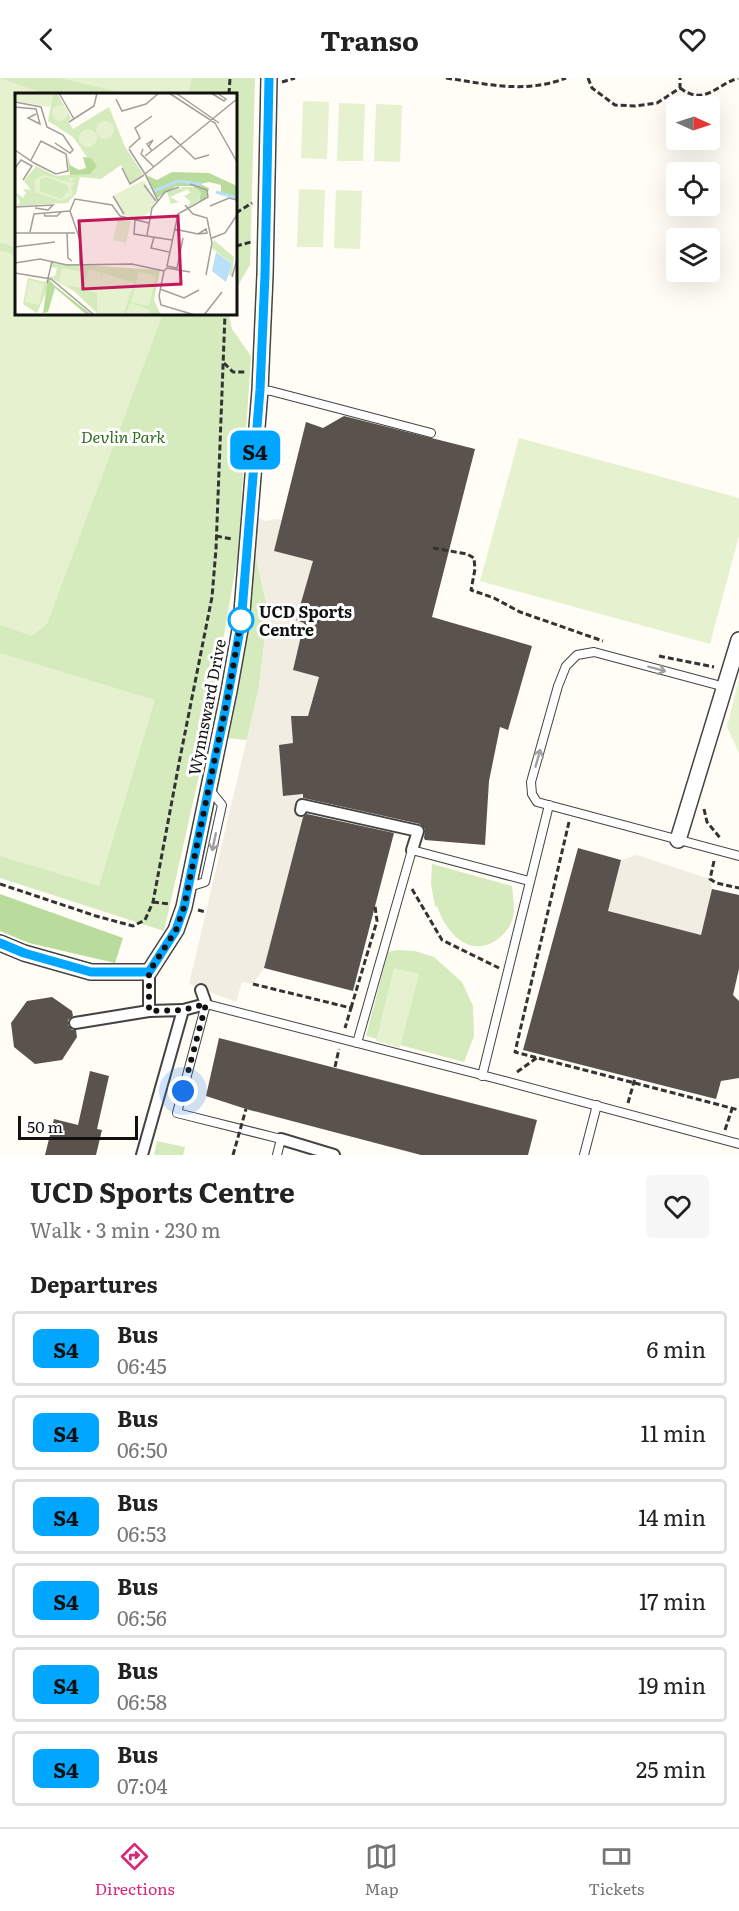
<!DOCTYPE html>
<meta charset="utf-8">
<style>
:root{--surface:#fff;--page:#f6f6f6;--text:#222;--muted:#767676;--line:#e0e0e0;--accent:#db2777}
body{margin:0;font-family:Literata,serif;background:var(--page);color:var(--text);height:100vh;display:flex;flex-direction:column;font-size:22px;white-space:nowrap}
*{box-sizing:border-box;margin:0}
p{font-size:20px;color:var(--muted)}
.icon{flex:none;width:33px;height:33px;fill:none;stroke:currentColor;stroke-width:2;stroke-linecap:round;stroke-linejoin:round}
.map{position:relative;height:1077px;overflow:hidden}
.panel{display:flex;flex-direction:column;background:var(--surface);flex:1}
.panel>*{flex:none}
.badge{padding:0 12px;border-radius:9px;font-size:21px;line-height:39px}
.needle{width:39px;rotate:93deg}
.fabs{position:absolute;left:666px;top:18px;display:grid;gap:12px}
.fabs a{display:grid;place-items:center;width:54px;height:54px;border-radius:6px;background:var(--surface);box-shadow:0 6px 24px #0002;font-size:30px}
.scale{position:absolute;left:18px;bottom:15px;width:120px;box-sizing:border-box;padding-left:6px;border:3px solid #111;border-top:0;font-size:16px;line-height:21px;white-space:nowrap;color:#111;-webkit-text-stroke:4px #fff;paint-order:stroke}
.you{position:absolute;width:30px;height:30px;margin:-15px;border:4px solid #fff;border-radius:50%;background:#1a73e8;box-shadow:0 0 0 9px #1a73e833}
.map>.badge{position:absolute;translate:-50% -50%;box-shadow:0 0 0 3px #fff}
h2{padding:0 30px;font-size:22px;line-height:54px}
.round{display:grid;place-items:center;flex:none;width:63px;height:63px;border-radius:6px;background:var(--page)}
.overview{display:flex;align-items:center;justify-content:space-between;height:102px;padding:0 30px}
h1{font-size:28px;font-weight:700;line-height:45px}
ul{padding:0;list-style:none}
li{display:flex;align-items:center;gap:18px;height:75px;margin:0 12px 9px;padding:0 18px;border:3px solid var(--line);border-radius:6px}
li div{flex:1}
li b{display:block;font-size:22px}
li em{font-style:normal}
li .badge{min-width:66px;font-weight:700;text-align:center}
header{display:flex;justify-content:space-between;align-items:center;height:78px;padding:0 30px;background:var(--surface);font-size:27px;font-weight:700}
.tab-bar{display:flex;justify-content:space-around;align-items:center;height:84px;border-top:2px solid var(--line);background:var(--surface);font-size:16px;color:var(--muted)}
.tab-bar a{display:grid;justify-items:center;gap:3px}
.tab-bar .on{color:var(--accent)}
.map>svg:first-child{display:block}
.green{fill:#d5ebbd}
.forest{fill:#b9dc9c}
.pitch{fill:#e6f2cf}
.plaza{fill:#f1ede2}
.building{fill:#5a524d}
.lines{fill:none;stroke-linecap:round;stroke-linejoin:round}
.service-casing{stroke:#444;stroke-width:10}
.pedestrian-casing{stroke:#444;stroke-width:14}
.minor-casing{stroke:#444;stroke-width:18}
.path{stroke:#333;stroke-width:3;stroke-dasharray:6 3;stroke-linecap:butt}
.service{stroke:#fff;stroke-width:8}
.pedestrian{stroke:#fff;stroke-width:10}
.minor{stroke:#fff;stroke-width:15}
.path-bridge{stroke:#333;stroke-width:3;stroke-dasharray:6 3;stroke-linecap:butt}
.oneway{stroke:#a0a0a0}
.line-casing{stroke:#fff;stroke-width:14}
.line{stroke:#00a6ff;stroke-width:9}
.walk{stroke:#111;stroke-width:6;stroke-dasharray:0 10.8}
.stop-dot{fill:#fff;stroke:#00a6ff;stroke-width:3}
.labels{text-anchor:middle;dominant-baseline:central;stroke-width:6;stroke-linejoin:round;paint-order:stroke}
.park-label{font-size:16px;font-style:italic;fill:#2f6b1f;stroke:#fff}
.stop-label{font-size:16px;font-weight:bold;fill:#111;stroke:#fff;text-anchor:start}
.street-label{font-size:16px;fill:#111;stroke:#fff}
.inset-river{fill:none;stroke:#b9e0f7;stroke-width:3}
.inset-road{fill:none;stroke:#a09f9a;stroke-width:1.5}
.view{fill:#c2185b;fill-opacity:0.15;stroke:#c2185b;stroke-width:3}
.inset-edge{fill:none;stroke:#111;stroke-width:3}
</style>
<header><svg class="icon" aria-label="back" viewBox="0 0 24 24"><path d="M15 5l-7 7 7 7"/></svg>Transo<svg class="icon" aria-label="heart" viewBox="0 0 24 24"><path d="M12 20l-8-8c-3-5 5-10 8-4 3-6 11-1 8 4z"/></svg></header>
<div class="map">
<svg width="739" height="1077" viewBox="0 0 739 1077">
<rect width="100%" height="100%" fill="#fffdf5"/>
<!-- green -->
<g class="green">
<polygon points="0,0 255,0 250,187 236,211 236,16 16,16 16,236 229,236 232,251 251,278 238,476 201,689 164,853 0,800"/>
<polygon points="255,475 268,532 259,609 247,662 225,660"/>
<path d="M432,786L512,808C513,819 516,835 511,845C508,852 502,859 495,863C468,880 445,853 437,828L435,829L431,806Z"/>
<polygon points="397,872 415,873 434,879 462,904 473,928 474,958 464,984 366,958 388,874"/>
<polygon points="157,1063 185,1069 183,1077 154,1077"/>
</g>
<!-- forest -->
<polygon class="forest" points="0,816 123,860 115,885 29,865 0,853"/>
<!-- pitch -->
<g class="pitch">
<polygon points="0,0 45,16 16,16 16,170 0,164"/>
<polygon points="60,0 192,0 188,16 128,16"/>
<polygon points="303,23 329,24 327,81 301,80"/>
<polygon points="339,25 365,26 363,83 337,83"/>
<polygon points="376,26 402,27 400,84 374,83"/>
<polygon points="299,111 325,112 323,169 297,169"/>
<polygon points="336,112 362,113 360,171 334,170"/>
<polygon points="0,172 16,178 16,236 163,236 47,546 32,558 0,547"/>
<polygon points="519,360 739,420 739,458 710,566 480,503"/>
<polygon points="0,575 155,622 99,808 0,778"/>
<polygon points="739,601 739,675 727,649"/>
<polygon points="394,890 419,896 400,970 376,963"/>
</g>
<!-- plaza -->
<g class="plaza">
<polygon points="258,440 266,443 276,441 282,442 274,473 326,486 296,542 304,545 293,592 319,599 308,638 291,638 293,665 283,718 303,716 302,727 304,733 264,890 253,906 242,904 236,924 189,906 259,609 268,532 255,475"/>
<polygon points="637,777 710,801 712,811 701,857 608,833 621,782"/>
</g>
<!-- building -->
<g class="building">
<polygon points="344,338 475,371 432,539 532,568 508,652 500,649 489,703 485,767 425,762 424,760 425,751 420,746 303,720 303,716 283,718 279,667 293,665 291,638 308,638 319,599 293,592 304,545 296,542 313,483 274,473 306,344 323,350"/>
<polygon points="307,736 394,755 353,913 264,890 303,739"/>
<polygon points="578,770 621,782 608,833 701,857 712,811 739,817 739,891 733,917 739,923 739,1000 721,1003 716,1021 523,972"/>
<polygon points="52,919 72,933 73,938 68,942 68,947 72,952 76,952 77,959 62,982 35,986 14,969 11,945 27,923"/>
<polygon points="219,960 537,1042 528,1077 421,1077 246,1031 206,1018"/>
<polygon points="90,993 109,998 97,1051 102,1052 96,1077 45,1077 54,1041 78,1047"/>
</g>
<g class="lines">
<!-- service casing -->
<g class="service-casing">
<g id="service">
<polyline points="260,312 271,313 431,355"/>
<polyline points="725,609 594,574 577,577 566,588 558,608 531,704 532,716 537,724 739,778"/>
<polyline points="189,809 205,804 222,727 210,712"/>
<polyline points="357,965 412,772 529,803"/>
<polyline points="482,998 549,727"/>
<polyline points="277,1077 281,1061 177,1035 206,926 505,1003 739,1066"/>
<polyline points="584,1077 597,1027"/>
</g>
</g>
<!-- pedestrian casing -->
<g class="pedestrian-casing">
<g id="pedestrian">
<polyline points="301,732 302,727 418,753 412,772"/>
<polyline points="183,932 206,926 201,912"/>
<polyline points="75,945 149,933"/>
<polyline points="281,1061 334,1077"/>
<polyline points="142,1077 183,932 149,933 149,894"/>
</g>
</g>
<!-- minor casing -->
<g class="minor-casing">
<g id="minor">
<polyline points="678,762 739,562"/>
<polyline points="0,865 24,875 91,894 149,894 176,852 184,829 229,613 241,546 260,312 265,197 269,0"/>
</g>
</g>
<!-- path -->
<g class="path">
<path d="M446,0C487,6 525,16 566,0"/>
<polyline points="588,0 592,10 615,27 635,28 657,25 680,10 680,0"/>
<polyline points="282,4 295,0"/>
<path d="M680,10C704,28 715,8 738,0"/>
<polyline points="229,16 230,0"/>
<polyline points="236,135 252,125"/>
<polyline points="236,168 251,164"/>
<polyline points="224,285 233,294 245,294"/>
<polyline points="216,458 232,461"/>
<polyline points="433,470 467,476 474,480 475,491 471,512 494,520 520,534 603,563"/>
<polyline points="659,578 714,589"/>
<polyline points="704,731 707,744 721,761"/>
<polyline points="569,744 515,974 739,1032"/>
<polyline points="714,783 710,801 716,805 739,810"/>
<polyline points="0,806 96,838 133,848 145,842 153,824 180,680 212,519 216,471 225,236"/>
<polyline points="412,811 442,862 499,890"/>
<polyline points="153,824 169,826"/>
<polyline points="198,832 206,834"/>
<polyline points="253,906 351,930 345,950"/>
<polyline points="351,930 377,843 375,828"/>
<polyline points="335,989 339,971"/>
<polyline points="517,994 538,979"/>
<polyline points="628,1025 635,1000"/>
<polyline points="725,1052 732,1031"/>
</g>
<!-- service -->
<use href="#service" class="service"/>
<!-- pedestrian -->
<use href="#pedestrian" class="pedestrian"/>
<!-- minor -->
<use href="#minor" class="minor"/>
<!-- path-bridge -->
<polyline class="path-bridge" points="233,1077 246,1031"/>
</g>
<!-- one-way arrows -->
<defs><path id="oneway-shaft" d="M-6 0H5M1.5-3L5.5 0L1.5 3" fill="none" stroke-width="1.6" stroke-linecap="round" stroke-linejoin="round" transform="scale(1.5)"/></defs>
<g class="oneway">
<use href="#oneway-shaft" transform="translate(657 591) rotate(15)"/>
<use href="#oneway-shaft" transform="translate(538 680) rotate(-74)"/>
<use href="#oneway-shaft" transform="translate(214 764) rotate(102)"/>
</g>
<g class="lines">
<!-- line casing -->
<g class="line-casing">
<polyline id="line" points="0,865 24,875 91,894 149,894 176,852 184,829 225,633 241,546 260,312 265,197 269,0"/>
</g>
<!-- line -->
<use href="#line" class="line"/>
<!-- walk -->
<polyline class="walk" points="183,1013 206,926 183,932 149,933 149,894 176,852 184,829 229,613 241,542"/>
</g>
<!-- markers -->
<circle class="stop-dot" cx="241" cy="542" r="12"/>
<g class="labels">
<!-- park labels -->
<g class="park-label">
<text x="123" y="358">Devlin Park</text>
</g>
<!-- stop labels -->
<g class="stop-label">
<text x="259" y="533">UCD Sports<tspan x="259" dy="18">Centre</tspan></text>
</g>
<!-- street labels -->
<g class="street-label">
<text transform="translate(206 629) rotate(-79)">Wynnsward Drive</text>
</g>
</g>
<!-- overview -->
<g transform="translate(15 15)">
<rect width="222" height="222" fill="#fffdf5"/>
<path d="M38,0H42L56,25L53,28L58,36L94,14L110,54L128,81L115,90L106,72L86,86L65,84L61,101L52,110L2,113L5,109L0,99L8,105L11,100L8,96L16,97L9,88L21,73L41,83L69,80L79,74L58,44L33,28ZM168,94H182L186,99L183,108L171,115L176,109L169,103L175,100L173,96L155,104L164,109L156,111L152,99ZM199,147L219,164L217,183L214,182L217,171L197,155ZM37,170L145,177L139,207L146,222H108L112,210L82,200L83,221L59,198L34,184L40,183L42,175L36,174ZM13,185L35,190L22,220L8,211Z" fill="#d5ebbd"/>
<path d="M52,60L55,72L64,77L71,75L68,64L76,65L82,73L75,81L55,82ZM157,79L194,80L222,93V104L206,102V92L194,89L185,91L194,95L192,104L184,108L186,99L178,93H161L142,105L131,82L142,87ZM33,185L39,192L77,222H72L40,195L33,219L28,220Z" fill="#b9dc9c"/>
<path d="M0,0H38L35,14L0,8ZM37 20a8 8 0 1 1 16 0a8 8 0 1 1-16 0ZM81 37a9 9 0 1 1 18 0a9 9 0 1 1-18 0ZM64 45a9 9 0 1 1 18 0a9 9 0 1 1-18 0ZM29,82L55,89L54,85H60L55,89L60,91L56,93L58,102L46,108L20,99L19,87ZM32,84L52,92L55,100L53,97L47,106L25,98V86ZM129,87L141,108L135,119L124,126L107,122L99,102ZM103,125L116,128L111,150L98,147ZM47,175L69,179L66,195L44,191ZM74,176L87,180L85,189L88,180L119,190L108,222L83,221L82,200L67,196ZM124,179L141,183L134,213L116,209ZM14,187L29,191L24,212L10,209ZM115,210L135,217L134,222H111Z" fill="#e6f2cf" fill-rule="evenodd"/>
<path d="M201,159L217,171L211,189L197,178Z" fill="#b9e0f7"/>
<path class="inset-river" d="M139,98L163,88L187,91M201,99L222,105"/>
<path class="inset-road" d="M44,0L59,26M154,0L200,30L222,69M161,0L204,30M196,0L209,8L211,6L202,0M101,6L107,18L131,11L144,0M0,9L26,14L32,34L48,42L58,57L55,60L40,50M0,14L21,16L25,31L13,25L21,21M54,29L79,13L82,0M134,53L138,47L132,51L137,58M114,55L125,45L120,35L137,23M114,56L130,81M128,56L126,61L139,74M0,57L19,70L41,81L53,78L51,61L26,48L16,67M130,63L156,43L180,66L194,62M0,75L6,67L17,73L8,87M107,75L115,91L129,82M130,81L222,6M130,81L143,108L137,115L132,142M129,92L141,108M98,103L109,121M143,108L150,99L164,94M170,112L178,121L192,125L197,150L191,182M195,113L214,105L222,107M0,114L38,112L33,117L20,115M29,120L30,123H42L46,119M120,127L119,141L157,147M159,136L183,141L192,140L191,136L183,141M15,139L19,121L55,118M0,140H60M52,140L53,165L57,168M139,144L136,155L154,159M168,145L162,175L152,173L163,121L193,104L192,97L175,91M197,145L210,140L222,122M0,154L40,149M0,170L25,166L52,172L117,171L149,178M65,171V147L55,118L60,106L97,112L105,123L134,130M149,178L144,203L146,212L180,222M149,178L152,175L175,179M0,180L36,186L79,222M217,184L222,166M32,190L37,168M145,196L169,205L184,197M189,222L207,199"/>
<path class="view" d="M163,123L166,191L68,196L64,128Z"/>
<rect width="222" height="222" class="inset-edge"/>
</g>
</svg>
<div class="fabs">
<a><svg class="needle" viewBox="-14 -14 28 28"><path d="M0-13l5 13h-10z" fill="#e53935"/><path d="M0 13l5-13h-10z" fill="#767676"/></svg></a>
<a><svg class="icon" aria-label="locate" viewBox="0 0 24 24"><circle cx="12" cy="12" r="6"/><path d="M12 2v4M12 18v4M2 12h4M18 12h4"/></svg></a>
<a><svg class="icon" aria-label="layers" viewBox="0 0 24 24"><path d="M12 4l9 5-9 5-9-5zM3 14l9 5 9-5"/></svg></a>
</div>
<div class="scale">50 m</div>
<div class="you" style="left:183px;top:1013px"></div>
<b class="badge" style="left:255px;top:372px;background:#00a6ff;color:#111">S4</b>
</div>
<section class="panel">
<div class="overview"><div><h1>UCD Sports Centre</h1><p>Walk · 3 min · 230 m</p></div><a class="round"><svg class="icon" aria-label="heart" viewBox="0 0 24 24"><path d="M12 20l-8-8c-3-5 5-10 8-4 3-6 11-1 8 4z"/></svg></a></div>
<h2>Departures</h2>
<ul>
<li><span class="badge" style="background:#00a6ff;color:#111">S4</span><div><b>Bus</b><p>06:45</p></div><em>6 min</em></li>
<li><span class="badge" style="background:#00a6ff;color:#111">S4</span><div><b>Bus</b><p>06:50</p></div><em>11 min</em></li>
<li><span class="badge" style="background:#00a6ff;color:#111">S4</span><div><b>Bus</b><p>06:53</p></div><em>14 min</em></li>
<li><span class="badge" style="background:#00a6ff;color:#111">S4</span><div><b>Bus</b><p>06:56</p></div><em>17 min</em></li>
<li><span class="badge" style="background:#00a6ff;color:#111">S4</span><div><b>Bus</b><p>06:58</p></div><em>19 min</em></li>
<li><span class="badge" style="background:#00a6ff;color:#111">S4</span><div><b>Bus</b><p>07:04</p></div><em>25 min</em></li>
</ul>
</section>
<nav class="tab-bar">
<a class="on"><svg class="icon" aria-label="directions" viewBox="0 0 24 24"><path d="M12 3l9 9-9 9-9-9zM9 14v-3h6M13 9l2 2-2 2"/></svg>Directions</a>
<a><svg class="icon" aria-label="map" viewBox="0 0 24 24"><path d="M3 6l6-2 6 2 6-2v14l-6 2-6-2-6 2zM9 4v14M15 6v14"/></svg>Map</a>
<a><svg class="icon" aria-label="tickets" viewBox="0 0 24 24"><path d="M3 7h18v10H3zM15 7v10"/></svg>Tickets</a>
</nav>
